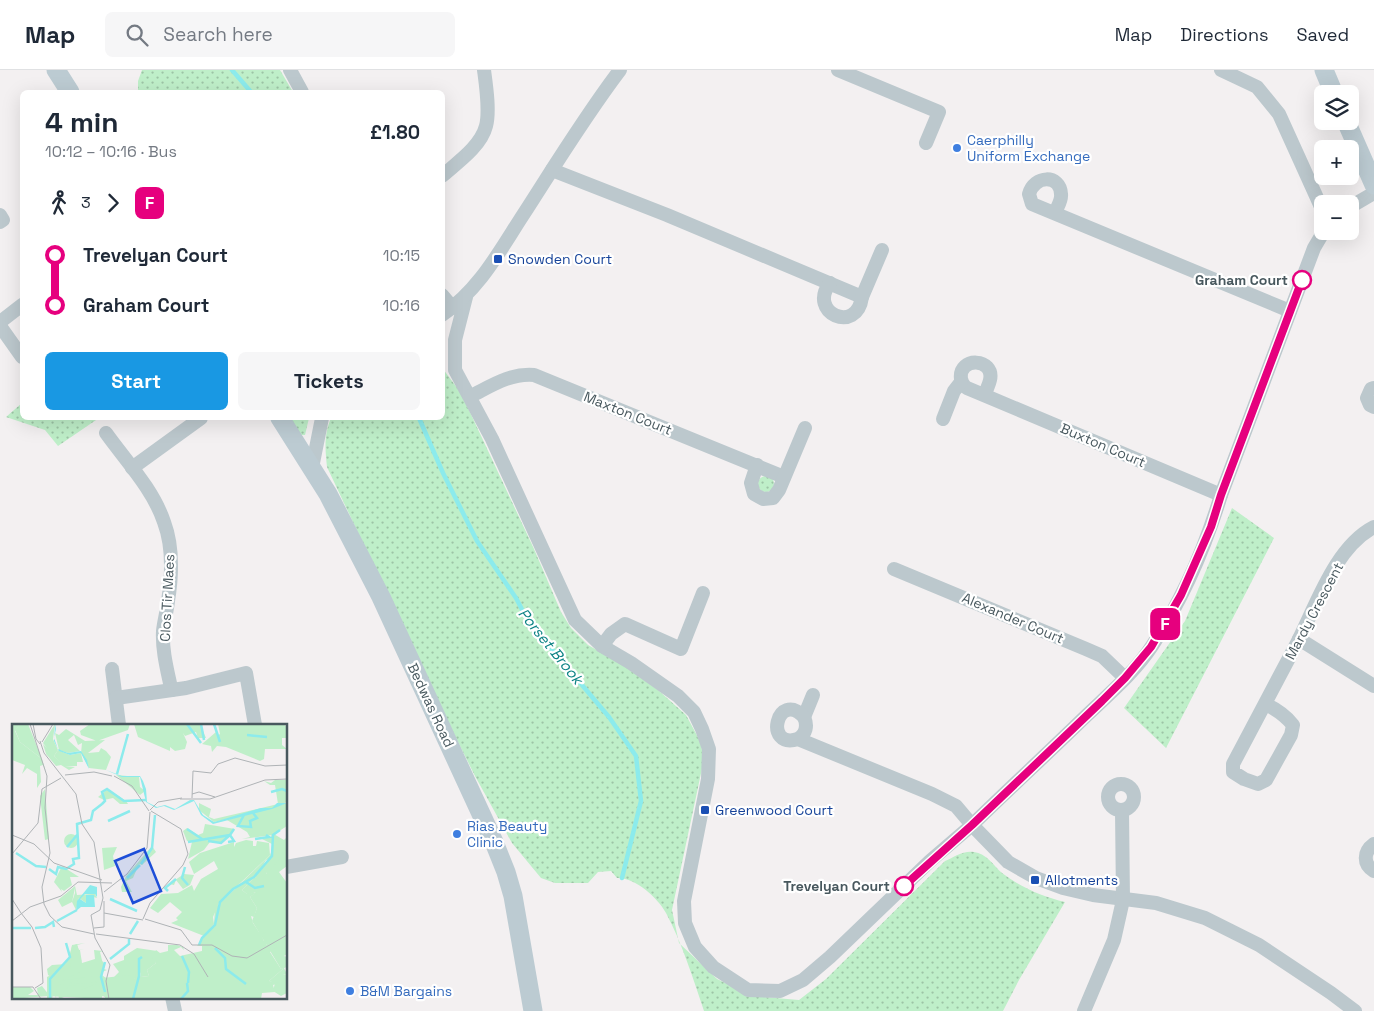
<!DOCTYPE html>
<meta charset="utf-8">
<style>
:root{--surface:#fff;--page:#f6f6f7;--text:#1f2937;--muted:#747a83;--line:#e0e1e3;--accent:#1998e3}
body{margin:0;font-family:"Space Grotesk",sans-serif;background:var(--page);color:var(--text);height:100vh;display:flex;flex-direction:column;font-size:19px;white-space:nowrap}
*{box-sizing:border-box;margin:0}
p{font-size:16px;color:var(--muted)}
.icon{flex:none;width:28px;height:28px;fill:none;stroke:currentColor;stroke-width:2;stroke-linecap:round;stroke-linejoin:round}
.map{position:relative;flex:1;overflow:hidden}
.panel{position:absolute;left:20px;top:20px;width:425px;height:330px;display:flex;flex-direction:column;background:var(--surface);border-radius:8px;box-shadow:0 5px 20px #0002}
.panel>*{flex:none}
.badge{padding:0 10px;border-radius:8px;font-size:18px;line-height:32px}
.tools{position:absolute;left:1314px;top:15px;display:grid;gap:10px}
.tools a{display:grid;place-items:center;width:45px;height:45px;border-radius:8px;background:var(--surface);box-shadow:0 5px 20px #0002;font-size:25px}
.map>.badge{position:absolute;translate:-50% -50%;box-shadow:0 0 0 2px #fff}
.legs{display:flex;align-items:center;gap:8px;height:55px;padding:0 25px;font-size:16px}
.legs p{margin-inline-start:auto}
.headline{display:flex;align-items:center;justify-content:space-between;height:85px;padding:0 25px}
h1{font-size:28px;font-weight:700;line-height:38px}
.primary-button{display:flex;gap:10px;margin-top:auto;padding:10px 25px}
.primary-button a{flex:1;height:58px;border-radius:8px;background:var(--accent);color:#fff;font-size:20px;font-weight:700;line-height:58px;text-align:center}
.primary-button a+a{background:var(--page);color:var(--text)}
ul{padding:0 25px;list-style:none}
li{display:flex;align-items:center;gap:18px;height:50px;font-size:19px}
li i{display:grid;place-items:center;width:8px;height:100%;margin:0 6px;background:currentColor}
li i::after{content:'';width:12px;height:12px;margin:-6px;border:4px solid;border-radius:50%;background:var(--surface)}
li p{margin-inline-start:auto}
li:first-child i{background:linear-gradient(#0000 50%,currentColor 0)}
li:last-child i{background:linear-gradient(currentColor 50%,#0000 0)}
header{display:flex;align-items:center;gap:30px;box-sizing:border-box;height:70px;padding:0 25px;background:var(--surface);border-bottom:1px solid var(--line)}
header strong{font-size:24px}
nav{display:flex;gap:28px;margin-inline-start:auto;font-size:18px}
.search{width:350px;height:45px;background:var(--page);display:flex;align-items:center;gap:12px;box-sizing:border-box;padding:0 18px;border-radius:8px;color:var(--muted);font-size:19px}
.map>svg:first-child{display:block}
.green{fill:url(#green-dots)}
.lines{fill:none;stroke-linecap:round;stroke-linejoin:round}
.stream{stroke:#8cebec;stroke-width:4.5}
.street{stroke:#bcc8cd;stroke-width:14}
.secondary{stroke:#bccbd2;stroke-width:19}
.line-1-casing{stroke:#fff;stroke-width:11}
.line-1{stroke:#e6007e;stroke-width:8}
.shop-dot{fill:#3f7fe0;stroke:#fff;stroke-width:2}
.transit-dot{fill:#1a4fb4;stroke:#fff;stroke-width:2}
.stop-1-dot{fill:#fff;stroke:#e6007e;stroke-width:2.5}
.labels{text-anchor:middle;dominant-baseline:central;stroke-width:4.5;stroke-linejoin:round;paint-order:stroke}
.shop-label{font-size:14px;fill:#366cbe;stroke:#fff;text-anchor:start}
.transit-label{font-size:14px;fill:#164399;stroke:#fff;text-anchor:start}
.stop-label{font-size:14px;font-weight:bold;fill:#48585e;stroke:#fff;text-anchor:end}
.street-label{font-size:14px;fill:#48585e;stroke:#fff}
.water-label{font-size:15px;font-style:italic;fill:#0d8385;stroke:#fff}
.inset-river{fill:none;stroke:#8cebec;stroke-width:2.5}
.inset-road{fill:none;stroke:#afb3b6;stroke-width:1}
.view{fill:#1d4ed8;fill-opacity:0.15;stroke:#1d4ed8;stroke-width:2.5}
.inset-edge{fill:none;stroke:#48585e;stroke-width:2.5}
</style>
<header>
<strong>Map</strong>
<div class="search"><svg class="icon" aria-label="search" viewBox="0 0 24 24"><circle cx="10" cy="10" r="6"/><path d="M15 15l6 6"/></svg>Search here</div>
<nav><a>Map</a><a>Directions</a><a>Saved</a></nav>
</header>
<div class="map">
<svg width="1374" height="941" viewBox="0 0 1374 941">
<defs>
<pattern id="green-dots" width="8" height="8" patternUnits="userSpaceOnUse" patternTransform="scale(1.25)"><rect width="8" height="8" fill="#bfefc9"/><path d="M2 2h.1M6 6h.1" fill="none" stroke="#9dc4a6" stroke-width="1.8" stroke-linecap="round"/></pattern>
</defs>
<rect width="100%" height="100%" fill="#f3f0f1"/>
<!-- green -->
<g class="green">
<polygon points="142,0 280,0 293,22 138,22 138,11"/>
<path d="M443,299L461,323L534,479L561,542L571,558L588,575L623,595L658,620L686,645L700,671L704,689L672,840L679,873L717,909L736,918L764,927L799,930L826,909L945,791C954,787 964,780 974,782C986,783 994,796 1002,803C1020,817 1043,827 1065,832L1019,910L1003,941H704C693,908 682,873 666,843C658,828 635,807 617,808L611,801L598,802L588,813H555L541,808L512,773L475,706L435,626L327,397C325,379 324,364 331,348H442Z"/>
<polygon points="22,333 22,348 99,348 58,376 45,360 6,347"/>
<polygon points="289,348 309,348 305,365 301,365"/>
<circle cx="766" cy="414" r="8"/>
<polygon points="1232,438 1274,468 1166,678 1124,638 1185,551"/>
</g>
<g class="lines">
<!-- stream -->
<g class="stream">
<polyline points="232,0 251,22"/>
<polyline points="419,348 443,403 477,471 516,528 528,551 609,647 636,686 641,731 622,808"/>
</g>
<!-- street -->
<g class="street">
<polyline points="290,0 302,22"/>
<polyline points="838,0 939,42 926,73"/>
<polyline points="1221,0 1257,17 1279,44 1322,139"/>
<polyline points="552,100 667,145 862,227"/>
<path d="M442,106C458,92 481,76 486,56C490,41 486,15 484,0"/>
<polyline points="1350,137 1374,123"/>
<path d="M1055,143C1057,137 1062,131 1061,124C1060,104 1034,105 1029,124L1032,134L1290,241"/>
<polyline points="0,145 3,150 0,152"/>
<path d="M830,213C807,243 857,265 862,227L882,180"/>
<polyline points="442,225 453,238"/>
<polyline points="466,227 455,270 455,300 492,369 575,550 602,576 631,593 678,626 694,642 702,659 709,679 708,709 684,831 685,853 695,877 713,897 748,920 780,921 803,910 830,887 930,791 972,755 1008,792 1036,808 1063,818 1093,825 1156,833 1205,848 1259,875 1331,923 1355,941"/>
<path d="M442,245C479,220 499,182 523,145C554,97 585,46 620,0"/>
<polyline points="0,252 22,235"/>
<polyline points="0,256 22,287"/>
<polyline points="1374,318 1371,319 1367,328 1370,335 1374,337"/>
<path d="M985,325C986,320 989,315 990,310C995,288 958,286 961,309C962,313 963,316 967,318L1221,425"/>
<path d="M471,326C491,316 510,303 534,305L784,407"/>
<polyline points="943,349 954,321 961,312"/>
<path d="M106,363C126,391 153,419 164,452C173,476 172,506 168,531C167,541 164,551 163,561C162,580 167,599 171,618L172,620"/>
<polyline points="757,395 751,413 754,424 763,429 773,428 779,420 805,358"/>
<polyline points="132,398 201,348"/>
<polyline points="312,398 322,348"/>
<polyline points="894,499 1086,579 1102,586 1125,608"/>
<polyline points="1299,569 1374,616"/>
<polyline points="602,576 611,564 625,554 681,579 703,523"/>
<polyline points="112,599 119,655"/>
<polyline points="116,628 186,618 246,603 255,655"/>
<path d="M1265,634C1276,639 1285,645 1293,655L1291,665L1266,710L1258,714L1244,709L1233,702V694C1254,654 1276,613 1297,573C1316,536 1335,477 1374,457"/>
<polyline points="804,647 813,625"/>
<path d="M798,669C763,680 777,619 804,647C808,656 806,664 798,669L932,724L956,736L972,755C1010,718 1049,682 1087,645C1109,624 1135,602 1152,576C1182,530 1205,478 1221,425L1314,178L1324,161"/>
<circle cx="1121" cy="727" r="13"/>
<path d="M1374,774C1363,782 1363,794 1374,801"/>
<polyline points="286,797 342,787"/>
<polyline points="172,927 175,941"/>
<polyline points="1084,941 1114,870 1123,830 1122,741"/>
</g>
<!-- secondary -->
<g class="secondary">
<polyline points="56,0 70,22"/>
<polyline points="1324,0 1334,24"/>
<polyline points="1346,51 1374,115"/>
<polyline points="280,348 328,424 381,527 494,772 506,802 513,826 533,941"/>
</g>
</g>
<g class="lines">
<!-- line-1 casing -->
<g class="line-1-casing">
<polyline id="line-1" points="904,816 972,755 1102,631 1125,608 1151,577 1181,525 1211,457 1221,425 1302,210"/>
</g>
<!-- line-1 -->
<use href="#line-1" class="line-1"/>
</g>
<!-- markers -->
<g class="shop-dot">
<circle cx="957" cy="78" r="5"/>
<circle cx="457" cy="764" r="5"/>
<circle cx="350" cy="921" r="5"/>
</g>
<g class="transit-dot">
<rect x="493" y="184" width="10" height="10" rx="2.5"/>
<rect x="700" y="735" width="10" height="10" rx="2.5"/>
<rect x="1030" y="805" width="10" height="10" rx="2.5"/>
</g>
<g class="stop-1-dot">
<circle cx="1302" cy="210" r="9"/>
<circle cx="904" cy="816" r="9"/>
</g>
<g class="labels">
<!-- shop labels -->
<g class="shop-label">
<text x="967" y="70">Caerphilly<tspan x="967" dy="16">Uniform Exchange</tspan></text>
<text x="467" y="756">Rias Beauty<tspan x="467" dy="16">Clinic</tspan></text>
<text x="360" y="921">B&amp;M Bargains</text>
</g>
<!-- transit labels -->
<g class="transit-label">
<text x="508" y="189">Snowden Court</text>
<text x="715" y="740">Greenwood Court</text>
<text x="1045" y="810">Allotments</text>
</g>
<!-- stop labels -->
<g class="stop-label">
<text x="1288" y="210">Graham Court</text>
<text x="890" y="816">Trevelyan Court</text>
</g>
<!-- street labels -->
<g class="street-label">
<text transform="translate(628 343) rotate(22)">Maxton Court</text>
<text transform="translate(1103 375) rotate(23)">Buxton Court</text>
<text transform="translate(167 528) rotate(-87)">Clos Tir Maes</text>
<text transform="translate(1314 541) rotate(-62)">Mardy Crescent</text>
<text transform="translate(1013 548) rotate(23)">Alexander Court</text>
<text transform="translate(431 635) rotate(65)">Bedwas Road</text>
</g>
<!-- water labels -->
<g class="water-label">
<text transform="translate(551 576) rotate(51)">Porset Brook</text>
</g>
</g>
<!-- overview -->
<g transform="translate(12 654)">
<rect width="275" height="275" fill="#f3f0f1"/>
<path d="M0,0H8L3,7L8,18L30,35L34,48L31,41L28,42L29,58L25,64V50L15,44L10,50L13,41L0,36ZM78,0H118L116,6L85,17L69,11L68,7ZM122,0H188L194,14H186L184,8L173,12L171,9L175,18L173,25L163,27L158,23V27L126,13ZM206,0H271L275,3V14H270V21L275,25H253L252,35L248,37L214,23L205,22L200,28L199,22L190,20L204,8L205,12L208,10ZM54,5L73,17L93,16L76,29L87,28L89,24L94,27L99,33L94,46L77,44L69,29L70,19L66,21L62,11L56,16L68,27L56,29L47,26L43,9L47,11ZM46,26L58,31L69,29L71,38H65V42H52L42,32ZM104,51L127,53L128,63L133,67L128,71ZM263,56H275V78L260,84L202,98L187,86V79L199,85L197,93L202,95L266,80L263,61H258L252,57L259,59ZM275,79V102L260,109L272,116L275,113V142L267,148L275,159V230L272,232L275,233V249V243L269,245L240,197L245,184L238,173L244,168L236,171L230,166L242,154L255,149L246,148L259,133L261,111L230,115L238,113L235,108L215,96ZM193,100L223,105L211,118H198L192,126L176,135L180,118L175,117L171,107L175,104L186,111L191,109ZM234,116L241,117V122H244L245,117L257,119L258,131L207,179L201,193L202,200L192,212L159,199L166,196L164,194L170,188L158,178L146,189L138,184L149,170L166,169L180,161L182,167L189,155L206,145L202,137L182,150L177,138L188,129L222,118V123L224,119ZM140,122L144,128L130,141L127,140L121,154L114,157L120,168H110L109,163L114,152ZM105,123L101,132L103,142L92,146L90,124ZM50,142L67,153H58L60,161L52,167L49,165L50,168L42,158ZM63,162L65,171L80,170H83L85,174L74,171V179L67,174L64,186L60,178L63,169V164L60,178L50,183L46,176ZM65,220L70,239L83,235L82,226L91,227L88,228L92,244L90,251L95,255L103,275H92L96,269L90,268V275L36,272L0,275V263H18L22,267L16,271H26L25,264L30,262L37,271L44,256L36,251L35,245L40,241L55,240L60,222ZM125,224L145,227L142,233L144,239L135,246L137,252L129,253L127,243L124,255L102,253L107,248L101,240L112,236V232ZM271,245V251L275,250V269L269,272L261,267L263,259L257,257Z" fill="#bfefc9"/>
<path d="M8,0H16L30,35L8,18L3,6ZM43,0L41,15L46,26L42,32L53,42L63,43L57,46L49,41L44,42L34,30L31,20L35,24L31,19ZM33,65L37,115L33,116L28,72ZM96,65L114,77L116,80H108L101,74L92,76L86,73ZM275,102L261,111V119L272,131L268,128L265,131V135L268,134L258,147V135L254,136L247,148H254V151L242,154L230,166L235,170L245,168L238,173L245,184L242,193L239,192L241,199L247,208L255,209L249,210L252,217L255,216L254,221L266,222L258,228L269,245L275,242L272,244L275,250L271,251V245L257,257L269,259L261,261L263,268L250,269L249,275H103L96,264V275L91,272L84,275L78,267L69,266L84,260L75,263V260L57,259L75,253L49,257L68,248H80L79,259L83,257L91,267L87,251L90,237L93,240L92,245L95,246L90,248V254L119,251L123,255L126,241L129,253L137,252L135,246L144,239L140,234L144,226L148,229L156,227V221H165L171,223L172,226L169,223L162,226L168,232L190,227V222H185L202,200L203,184L258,131L262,121L250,115L259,113L261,106ZM52 117a7 7 0 1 1 14 0a7 7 0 1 1-14 0ZM172,150L182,151L178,161L171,165L164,156L162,161L157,160ZM73,219L65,221L67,226L72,225L68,226L70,239L62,221L58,243L51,248L49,245L58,233L60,221ZM46,247L50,251L45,254L42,252L48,260L73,263H56L51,269L57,271L47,275L45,261L44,275L42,266L40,275H35V253Z" fill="#bfefc9"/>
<path d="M43,0L44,5L42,14L46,25L56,29L69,27L75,36L77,45L94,46L110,52H128L131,57L134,65L135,78L145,83L153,81L163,85L178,76H182L191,91L202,98L249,84H260L265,79H275L260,85L201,100L189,91L182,77L162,86L152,82L144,84L134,78L128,53H110L94,46L77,45L69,29L58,31L47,27L42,17ZM78,161L85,163V173L83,170H73L68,175L74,179V171H82L83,183H69L64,187L65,177Z" fill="#8cebec"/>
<path class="inset-river" d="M175,0L189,19M189,0L192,16M202,0L208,18M235,11L255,13M105,50L116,10M259,68L270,65L275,67M90,80L93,77L90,68L95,65L112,77L134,76M232,91L226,102L239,103L238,97L245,94L241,89M96,97L118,87M175,105L190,115M243,115L257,113L254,111M196,117L209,119L218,111L222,117L216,118M176,118L218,111L222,105M55,123L65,111M4,129L24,142L34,143M129,140L140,124L143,91M173,143L170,154L176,161M37,145L44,150L46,143L54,145L62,140L61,135L67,134L65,100L79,96L81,87L90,80M115,154L128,141M234,158L243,164L252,162M156,167L153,164L164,155M98,175L125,187M45,197L65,186M0,204H19M23,204L33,203L41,198L42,203M118,210L126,197M187,221L190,214L203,201L208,178L221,165L242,153L260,132L261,111L268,106M203,224L213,234L214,245L234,260M170,232L177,248L176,259M98,235L117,220V215M93,268L89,253L93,238M38,275V255L58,233L54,219M121,275L127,252V235L130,233M169,275L176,267L175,259"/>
<path class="inset-road" d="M18,0L35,52L33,84L38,129L30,163L32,180L38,192L50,203L82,210M21,0L24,15L28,20M28,17L32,29L64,70L70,100L82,118L91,174L88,186L79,191L83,214L98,241L94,257L97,275M30,18L41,0M53,51L82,48L100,52M102,52L120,62L137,87M180,70L187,68L203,73M180,74L181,47L199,49L206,40L223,34L253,42L275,41M168,75H198L253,56L275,55M138,86L146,78L170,74M0,111L22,120L42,139L90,156M0,130L26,99L30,65L49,54M92,168L115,150L135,124L138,88M0,175L9,189M9,189L20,203L29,224L31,259L23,264M92,189L131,196M131,195L138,179L171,141L176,130L169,105L139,87M133,195L169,206L180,221H200L220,232L235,234L275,211M0,197L18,183L49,172L66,158L100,159M82,204L92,203V177M84,210L168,221L182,230L196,253M0,263H21L29,275"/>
<path class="view" d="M132,125L149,167L121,179L103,137Z"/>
<rect width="275" height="275" class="inset-edge"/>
</g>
</svg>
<div class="tools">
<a><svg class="icon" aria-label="layers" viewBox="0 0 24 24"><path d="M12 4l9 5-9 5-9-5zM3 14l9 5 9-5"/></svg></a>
<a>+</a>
<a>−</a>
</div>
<b class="badge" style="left:1165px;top:554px;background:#e6007e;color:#fff">F</b>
<section class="panel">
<div class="headline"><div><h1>4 min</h1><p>10:12 – 10:16 · Bus</p></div><b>£1.80</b></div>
<div class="legs"><svg class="icon" aria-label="walk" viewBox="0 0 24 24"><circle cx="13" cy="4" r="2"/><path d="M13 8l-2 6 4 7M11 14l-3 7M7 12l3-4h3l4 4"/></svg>3<svg class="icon" aria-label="forward" viewBox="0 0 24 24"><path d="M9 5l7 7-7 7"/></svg><b class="badge" style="background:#e6007e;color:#fff">F</b></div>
<ul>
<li><i style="color:#e6007e"></i><b>Trevelyan Court</b><p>10:15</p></li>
<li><i style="color:#e6007e"></i><b>Graham Court</b><p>10:16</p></li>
</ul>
<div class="primary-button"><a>Start</a><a>Tickets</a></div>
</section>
</div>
